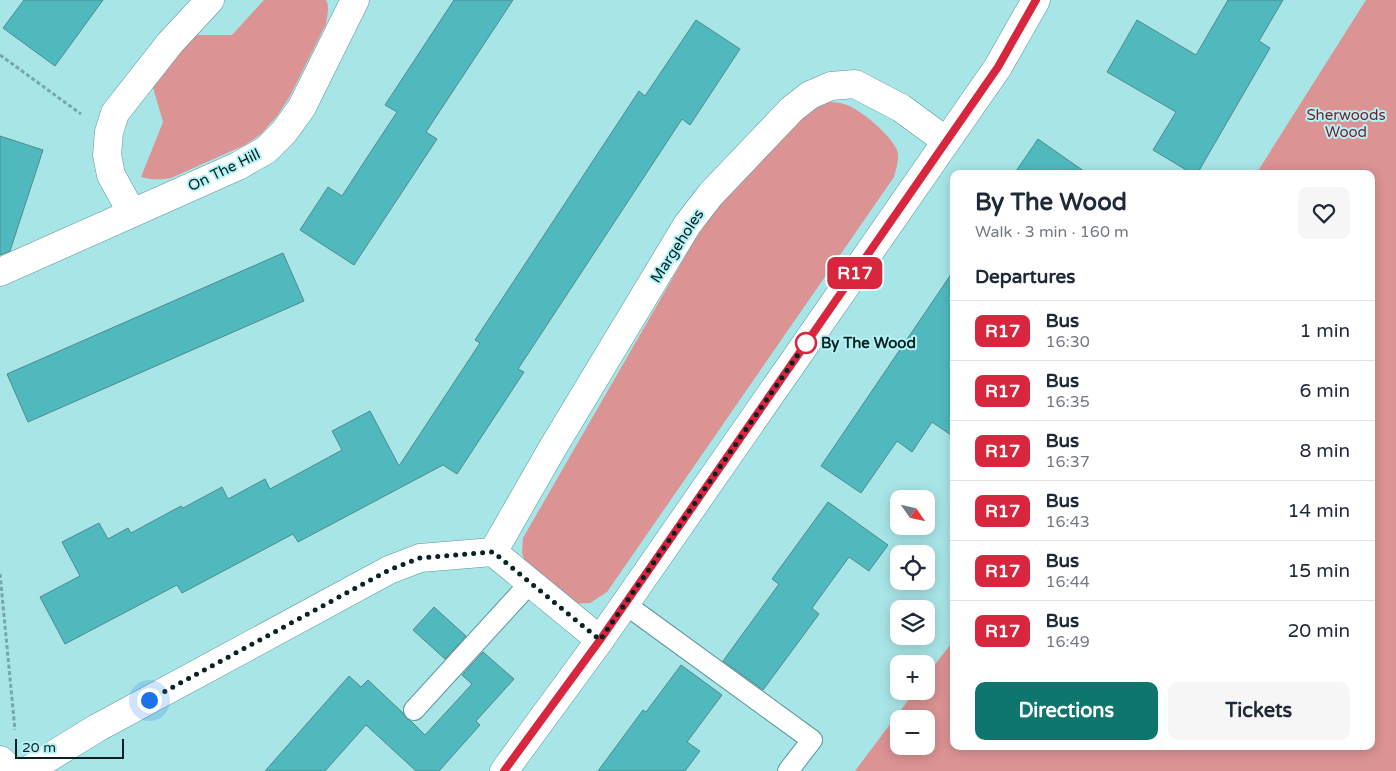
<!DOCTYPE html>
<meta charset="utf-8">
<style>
:root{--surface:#fff;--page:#f6f6f7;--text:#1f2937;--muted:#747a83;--line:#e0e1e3;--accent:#0f766e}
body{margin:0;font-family:"Varela Round",sans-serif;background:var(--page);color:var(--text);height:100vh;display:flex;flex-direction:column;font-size:19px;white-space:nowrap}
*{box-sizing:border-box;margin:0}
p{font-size:16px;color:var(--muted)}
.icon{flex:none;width:28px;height:28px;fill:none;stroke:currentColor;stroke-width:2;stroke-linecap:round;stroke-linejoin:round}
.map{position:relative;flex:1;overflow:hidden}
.panel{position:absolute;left:950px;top:170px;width:425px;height:580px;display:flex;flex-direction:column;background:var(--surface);border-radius:10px;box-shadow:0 2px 12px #0003}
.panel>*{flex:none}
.badge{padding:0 10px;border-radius:8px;font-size:18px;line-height:32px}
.needle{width:32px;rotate:124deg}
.controls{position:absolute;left:890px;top:490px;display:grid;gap:10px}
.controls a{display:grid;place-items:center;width:45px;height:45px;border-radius:10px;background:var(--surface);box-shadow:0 2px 12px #0003;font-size:25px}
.scale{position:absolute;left:15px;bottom:12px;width:109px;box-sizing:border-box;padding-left:5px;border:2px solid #092223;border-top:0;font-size:14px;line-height:18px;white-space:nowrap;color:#092223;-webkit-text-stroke:4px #b5f2f5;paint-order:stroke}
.you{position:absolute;width:25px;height:25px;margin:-12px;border:4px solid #fff;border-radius:50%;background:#1a73e8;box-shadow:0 0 0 8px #1a73e833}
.map>.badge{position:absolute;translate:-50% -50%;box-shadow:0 0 0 2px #fff}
h2{padding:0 25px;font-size:19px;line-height:45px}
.round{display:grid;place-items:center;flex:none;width:52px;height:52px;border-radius:10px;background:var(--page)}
.overview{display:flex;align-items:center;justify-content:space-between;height:85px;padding:0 25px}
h1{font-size:24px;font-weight:700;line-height:38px}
.action{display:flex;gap:10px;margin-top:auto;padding:10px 25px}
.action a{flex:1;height:58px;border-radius:10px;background:var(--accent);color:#fff;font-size:20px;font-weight:700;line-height:58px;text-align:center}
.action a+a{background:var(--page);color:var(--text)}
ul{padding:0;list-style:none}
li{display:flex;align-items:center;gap:15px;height:60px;padding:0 25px;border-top:1px solid var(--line)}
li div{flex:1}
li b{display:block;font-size:19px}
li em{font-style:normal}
li .badge{min-width:55px;font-weight:700;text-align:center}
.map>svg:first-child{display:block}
.green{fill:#dc9394;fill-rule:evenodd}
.building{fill:#4fb9bd;stroke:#508a8d}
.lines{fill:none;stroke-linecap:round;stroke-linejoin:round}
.lane-casing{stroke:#5d979a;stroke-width:22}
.street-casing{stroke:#5d979a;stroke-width:29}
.path{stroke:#76a7a9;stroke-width:3;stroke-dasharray:4 2.5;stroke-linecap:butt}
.lane{stroke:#fff;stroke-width:20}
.street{stroke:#fff;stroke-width:28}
.line-casing{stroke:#fff;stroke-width:11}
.line{stroke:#d7263d;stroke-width:8}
.walk{stroke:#092223;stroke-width:5;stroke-dasharray:0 9}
.stop-dot{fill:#fff;stroke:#d7263d;stroke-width:2.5}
.labels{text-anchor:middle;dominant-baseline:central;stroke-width:4;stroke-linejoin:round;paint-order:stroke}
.park-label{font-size:15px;fill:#791c27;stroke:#b5f2f5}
.street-label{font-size:15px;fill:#092223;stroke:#b5f2f5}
.stop-label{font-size:15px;font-weight:bold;fill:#092223;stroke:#b5f2f5;text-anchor:start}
</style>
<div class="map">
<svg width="1396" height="771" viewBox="0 0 1396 771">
<rect width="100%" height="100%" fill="#a8e5e7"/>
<!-- green -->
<g class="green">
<path d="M264,0H326C330,7 327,16 326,24L290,96L277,116L261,134L245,145L171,178C160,180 152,180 141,177L163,122L152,84L194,35H232Z"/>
<path d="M1366,0H1396V771H855L915,691H926V676L954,640V746H1371V174H1256ZM899,719H926V746H899Z"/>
<path d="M824,102C831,102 838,102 844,104C859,108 891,135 897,150C900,158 896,169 894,177L607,592L590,603L570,604L528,572L522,552L523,538L694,241L729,191L806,110Z"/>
</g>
<!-- building -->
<g class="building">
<polygon points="24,0 103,0 55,66 3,28"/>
<polygon points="454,0 513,0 426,132 437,139 354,265 300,230 328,187 342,196 370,153 397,112 385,105"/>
<polygon points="1228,0 1283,0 1259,41 1270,48 1197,174 1193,174 1153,150 1176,112 1107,72 1137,20 1196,55"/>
<polygon points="696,20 740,49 690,125 682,119 518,369 524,372 457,474 443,465 298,542 293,534 182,593 177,585 65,644 40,597 80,576 62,542 99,523 108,539 128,528 131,533 181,506 183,508 222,487 228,499 265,479 270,489 342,450 332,431 370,411 399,466 480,343 475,340 639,91 645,96"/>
<polygon points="0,136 43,150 10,251 0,255"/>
<polygon points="1038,139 1088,174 1014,174"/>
<polygon points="283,253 304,301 28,422 7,374"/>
<polygon points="954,270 954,437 932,422 912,452 897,441 861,493 821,466"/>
<polygon points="828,502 888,545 869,571 849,557 812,608 819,614 763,690 723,661 779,584 772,579"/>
<polygon points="434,607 466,636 445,659 413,630"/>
<polygon points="483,652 514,679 476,721 480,725 439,771 416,771 366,725 325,771 265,771 349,676 361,687 368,680 403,713 406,718 411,721 425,735 472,684 462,675"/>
<polygon points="681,665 722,695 687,742 700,751 685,771 598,771 643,710 646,712"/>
</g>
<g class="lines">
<!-- lane casing -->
<g class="lane-casing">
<g id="lane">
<polyline points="625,604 812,740 788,771"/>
<polyline points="414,710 530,583"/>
</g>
</g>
<!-- street casing -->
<g class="street-casing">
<g id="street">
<polyline points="132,213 111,175 107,155 109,132 115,113 170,43 210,0"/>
<polyline points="0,272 238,166 266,150 284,132 302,107 355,0"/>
<polyline points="493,552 600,640"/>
<polyline points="0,760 13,771"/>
<polyline points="27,771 97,728 389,570 420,558 493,552 552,449 687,225 711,194 792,109 810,95 831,86 855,84 901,108 946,141"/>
<polyline points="504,771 600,640 998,67 1036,0"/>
</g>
</g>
<!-- path -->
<g class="path">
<polyline points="0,55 81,114"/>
<polyline points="0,574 15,730"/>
</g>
<!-- lane -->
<use href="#lane" class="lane"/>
<!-- street -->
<use href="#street" class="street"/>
</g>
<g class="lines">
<!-- line casing -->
<g class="line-casing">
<polyline id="line" points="504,771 600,640 998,67 1036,0"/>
</g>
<!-- line -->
<use href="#line" class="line"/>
<!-- walk -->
<polyline class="walk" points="149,700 389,570 420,558 493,552 600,640 806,343"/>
</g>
<!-- markers -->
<circle class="stop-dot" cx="806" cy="343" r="10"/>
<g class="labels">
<!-- park labels -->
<g class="park-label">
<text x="1346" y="115">Sherwoods<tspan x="1346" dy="17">Wood</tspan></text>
</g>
<!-- street labels -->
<g class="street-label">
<text transform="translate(224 170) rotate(-26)">On The Hill</text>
<text transform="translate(677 246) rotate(-57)">Margeholes</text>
</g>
<!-- stop labels -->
<g class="stop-label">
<text x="821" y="343">By The Wood</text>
</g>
</g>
</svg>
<div class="controls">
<a><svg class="needle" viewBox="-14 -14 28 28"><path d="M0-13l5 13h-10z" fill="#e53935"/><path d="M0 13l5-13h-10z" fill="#747a83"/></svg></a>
<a><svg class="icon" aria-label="locate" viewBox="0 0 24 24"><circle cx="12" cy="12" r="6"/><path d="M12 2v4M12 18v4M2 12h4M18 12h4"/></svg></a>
<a><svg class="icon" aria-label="layers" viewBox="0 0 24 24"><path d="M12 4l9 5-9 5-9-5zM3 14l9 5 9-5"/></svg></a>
<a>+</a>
<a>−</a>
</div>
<div class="scale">20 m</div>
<div class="you" style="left:149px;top:700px"></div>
<b class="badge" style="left:855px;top:273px;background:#d7263d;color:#fff">R17</b>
<section class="panel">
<div class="overview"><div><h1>By The Wood</h1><p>Walk · 3 min · 160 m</p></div><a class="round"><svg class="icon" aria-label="heart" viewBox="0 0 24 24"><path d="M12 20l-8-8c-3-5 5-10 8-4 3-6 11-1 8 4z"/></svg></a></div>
<h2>Departures</h2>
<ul>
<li><span class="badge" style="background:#d7263d;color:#fff">R17</span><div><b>Bus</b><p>16:30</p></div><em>1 min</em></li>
<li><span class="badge" style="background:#d7263d;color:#fff">R17</span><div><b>Bus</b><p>16:35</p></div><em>6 min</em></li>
<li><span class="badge" style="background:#d7263d;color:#fff">R17</span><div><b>Bus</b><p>16:37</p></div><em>8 min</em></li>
<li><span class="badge" style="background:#d7263d;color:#fff">R17</span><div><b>Bus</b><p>16:43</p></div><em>14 min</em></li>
<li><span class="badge" style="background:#d7263d;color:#fff">R17</span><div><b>Bus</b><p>16:44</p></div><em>15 min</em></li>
<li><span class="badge" style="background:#d7263d;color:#fff">R17</span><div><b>Bus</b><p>16:49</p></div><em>20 min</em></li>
</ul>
<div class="action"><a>Directions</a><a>Tickets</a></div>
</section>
</div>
